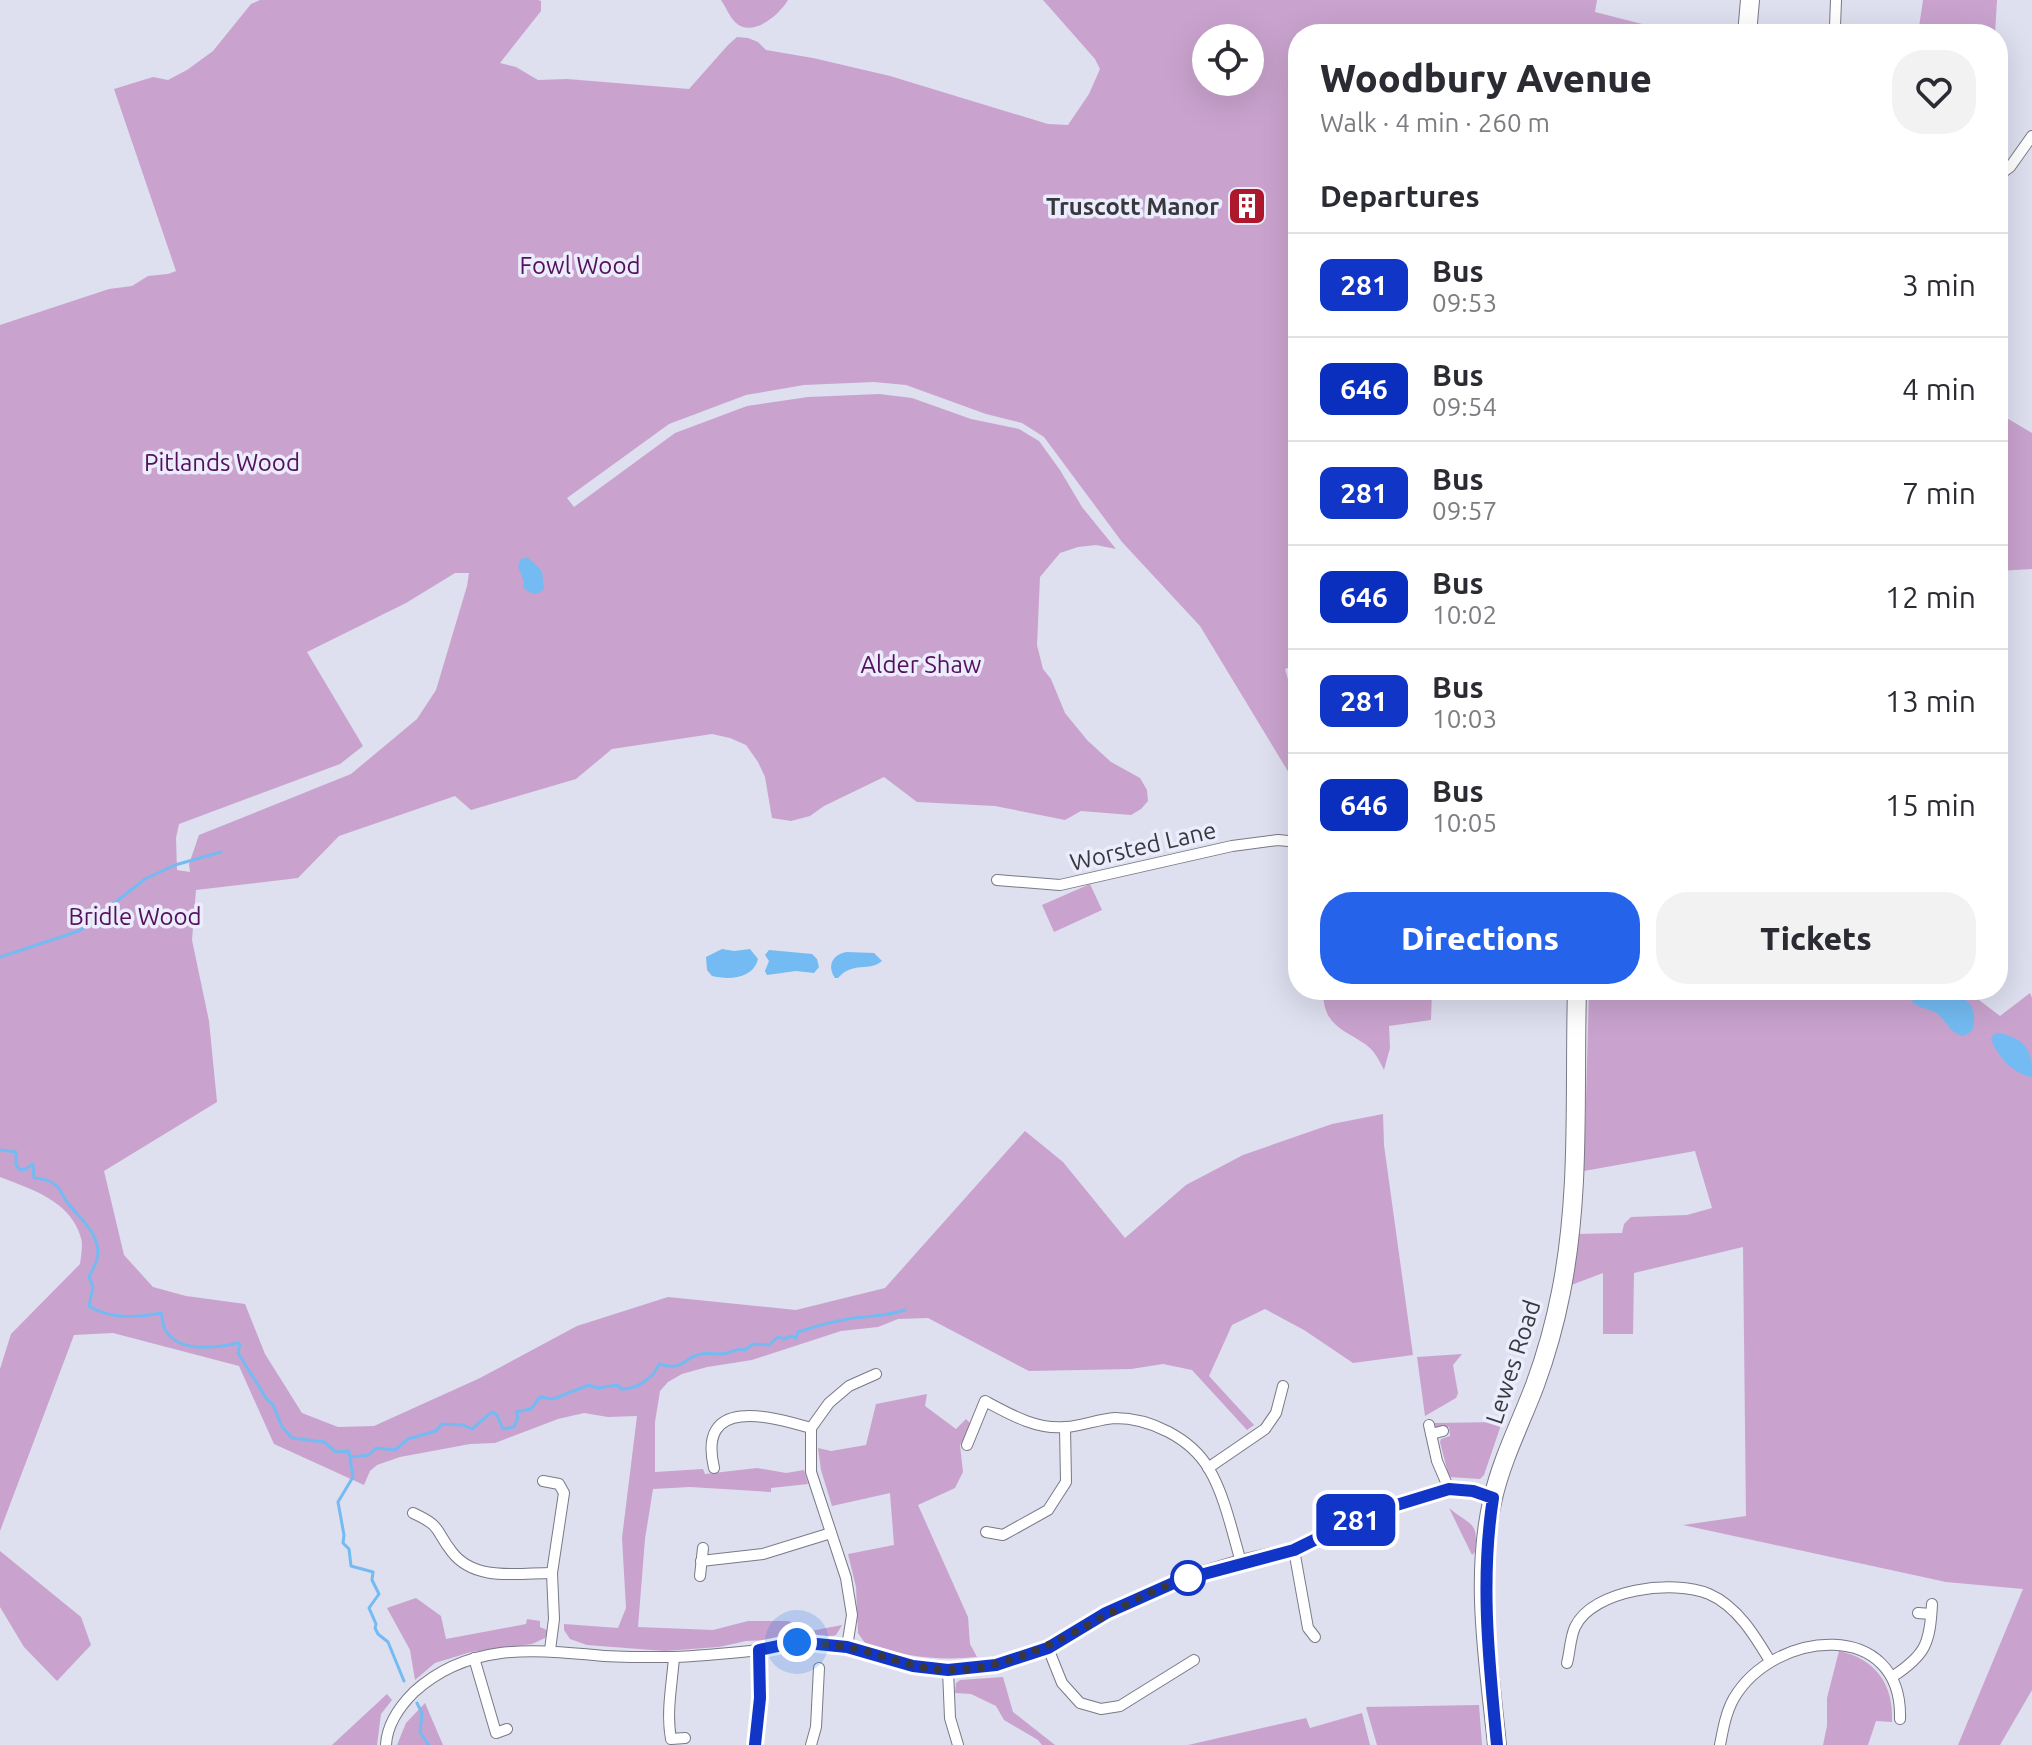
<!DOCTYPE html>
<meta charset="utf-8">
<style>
:root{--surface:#fff;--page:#f2f2f3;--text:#2b2b33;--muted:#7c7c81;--line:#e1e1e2;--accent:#2563eb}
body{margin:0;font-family:Ubuntu,sans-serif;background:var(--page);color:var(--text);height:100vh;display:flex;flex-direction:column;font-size:30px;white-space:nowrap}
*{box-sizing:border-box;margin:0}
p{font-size:26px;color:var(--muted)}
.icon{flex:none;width:44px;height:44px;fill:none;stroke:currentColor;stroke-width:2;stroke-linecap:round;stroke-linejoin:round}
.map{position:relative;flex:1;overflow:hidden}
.drawer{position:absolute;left:1288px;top:24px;width:720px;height:976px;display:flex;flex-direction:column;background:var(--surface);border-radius:32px;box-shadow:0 8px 32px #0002}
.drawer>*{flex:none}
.badge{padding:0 16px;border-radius:12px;font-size:28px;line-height:52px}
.controls{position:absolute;left:1192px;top:24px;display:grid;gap:16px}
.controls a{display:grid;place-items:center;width:72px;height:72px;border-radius:50%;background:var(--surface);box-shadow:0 8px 32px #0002;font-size:40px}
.you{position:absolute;width:40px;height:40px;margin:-20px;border:6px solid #fff;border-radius:50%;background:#1a73e8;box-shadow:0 0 0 12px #1a73e833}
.map>.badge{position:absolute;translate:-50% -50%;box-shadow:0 0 0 4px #fff}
h2{padding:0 32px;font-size:30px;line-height:72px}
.round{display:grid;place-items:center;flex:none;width:84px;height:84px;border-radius:32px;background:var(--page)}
.headline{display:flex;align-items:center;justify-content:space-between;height:136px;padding:0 32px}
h1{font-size:38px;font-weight:800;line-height:60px}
.primary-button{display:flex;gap:16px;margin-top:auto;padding:16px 32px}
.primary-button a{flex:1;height:92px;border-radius:32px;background:var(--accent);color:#fff;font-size:32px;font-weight:800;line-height:92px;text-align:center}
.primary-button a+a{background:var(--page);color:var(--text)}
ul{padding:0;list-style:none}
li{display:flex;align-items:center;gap:24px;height:104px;padding:0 32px;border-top:2px solid var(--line)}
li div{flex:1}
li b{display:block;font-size:30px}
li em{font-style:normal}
li .badge{min-width:88px;font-weight:700;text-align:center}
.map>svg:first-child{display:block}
.green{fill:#c9a3ce;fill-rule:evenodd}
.water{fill:#73bbf2}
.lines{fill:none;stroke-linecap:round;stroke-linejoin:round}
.stream{stroke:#73bbf2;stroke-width:3}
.street-casing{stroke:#797987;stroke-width:12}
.secondary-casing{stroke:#797987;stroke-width:16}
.highway-casing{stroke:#797987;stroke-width:20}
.street{stroke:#fff;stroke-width:10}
.secondary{stroke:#fff;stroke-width:14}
.highway{stroke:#fff;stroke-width:18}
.line-casing{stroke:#fff;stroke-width:18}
.line{stroke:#1135c6;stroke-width:12}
.walk{stroke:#38383e;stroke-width:8;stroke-dasharray:0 14.4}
.stop-dot{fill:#fff;stroke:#1135c6;stroke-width:4}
.labels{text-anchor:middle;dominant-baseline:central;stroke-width:7;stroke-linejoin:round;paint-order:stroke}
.poi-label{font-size:24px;font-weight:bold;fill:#38383e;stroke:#ebecfc;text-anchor:end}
.park-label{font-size:24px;fill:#54105d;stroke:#ebecfc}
.street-label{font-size:24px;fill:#38383e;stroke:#ebecfc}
</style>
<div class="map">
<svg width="2032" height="1745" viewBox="0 0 2032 1745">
<rect width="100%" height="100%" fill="#dedfef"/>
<!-- green -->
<g class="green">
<path d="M260,0H538L541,1V11L500,63L516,67L538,80L567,79L689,89L728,45L737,37L748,38L758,42L766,50L813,58L890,76L1048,124L1068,125L1089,94L1100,69L1095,59L1043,0H1597L1595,12L1654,27L1652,34H1298V664L1285,669L1298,715V788L1200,626L1122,542L1044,437L1022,423L986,414L906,385L874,382L804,385L746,395L669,424L567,498L574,507L675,433L747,406L808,397L879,394L912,398L971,419L1019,429L1039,441L1060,470L1082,507L1116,549L1096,545L1078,547L1060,553L1040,577L1037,645L1043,669L1051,679L1065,713L1087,740L1111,762L1140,778L1147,790L1148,801L1141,809L1131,815L1081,811L1065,820L995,806L917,802L884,777L824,806L810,816L791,821L772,818L765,777L758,762L746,745L730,738L712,734L612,749L576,779L471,810L455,796L339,836L298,878L196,890L192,940L209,1021L217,1102L104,1171L124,1255L153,1287L186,1296L245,1304L265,1354L302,1413L338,1427L374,1426L480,1378L577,1326L668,1297L796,1310L885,1288L1025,1131L1063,1162L1125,1238L1186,1185L1243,1155L1332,1124L1383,1114L1384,1145L1413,1355L1353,1363L1304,1330L1265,1309L1232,1325L1209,1376L1254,1425L1247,1430L1192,1370L1163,1364L1131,1369L1029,1371L928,1318L898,1319L878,1327L841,1331L752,1360L707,1367L682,1374L668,1382L660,1391L655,1422V1472L703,1469L705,1474L757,1468L786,1473L804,1470L808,1484L771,1488V1492L690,1487L653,1489L645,1539L638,1627L713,1630L748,1621H788L811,1631L842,1625L836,1635L829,1637L746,1641L719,1647L665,1651L587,1645L570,1639L564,1630V1624L618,1628L626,1608L622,1538L637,1416L608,1417L584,1413L558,1419L495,1443L470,1444L400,1457L377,1465L370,1471L364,1485L274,1444L239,1366L113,1333L74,1335L0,1531V1369L11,1334L80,1264C81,1256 83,1245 81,1238C71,1201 31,1189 0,1177V325L109,289L132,286L148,276L168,274L176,271L114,89L153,77L168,80L187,70L213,51L251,4ZM1206,38H1250V82H1206ZM455,573H469L467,586L436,690L417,719L351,774L199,835L189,864L190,872L177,870L176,838L179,824L340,764L363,746L307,652L406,603Z"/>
<path d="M721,0H788C779,15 752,39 735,22C729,16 726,7 721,0Z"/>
<polygon points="1923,0 1997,0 1995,34 1918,34"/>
<polygon points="2005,417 2032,433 2032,569 1998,571 1998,501"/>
<polygon points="1090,884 1102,910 1054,932 1042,905"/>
<path d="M1323,990H1432L1431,1020L1389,1026L1390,1048L1384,1070C1379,1060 1375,1051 1365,1044C1341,1028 1323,1025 1323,990Z"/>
<polygon points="1589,990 1966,990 2000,1016 2030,993 2032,998 2032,1690 2000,1745 1958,1745 2023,1589 1946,1582 1683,1525 1746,1516 1743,1247 1634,1273 1633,1334 1603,1334 1603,1273 1566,1287 1576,1234 1622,1233 1624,1224 1631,1217 1687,1215 1712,1208 1695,1151 1584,1171"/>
<polygon points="1462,1354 1453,1365 1458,1393 1456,1398 1425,1416 1417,1357"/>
<path d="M927,1394L925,1406L956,1429L966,1419L973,1426L960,1445L963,1472L955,1488L918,1505L968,1617L970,1644L977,1657C936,1661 907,1656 867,1646L858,1633L856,1587L848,1554L894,1545L890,1493L832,1506L821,1470L818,1448L831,1451L866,1445L876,1404Z"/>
<polygon points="1502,1422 1484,1475 1480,1479 1449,1477 1440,1442 1441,1439 1450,1436 1449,1427 1435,1427 1434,1423"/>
<path d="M1449,1508C1470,1526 1479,1520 1475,1552L1472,1555Z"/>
<polygon points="0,1551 81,1617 91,1645 57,1681 24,1647 0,1607"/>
<polygon points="416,1598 441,1616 446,1639 526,1624 527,1619 540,1621 540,1627 549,1631 545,1638 532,1644 471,1652 435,1663 415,1680 410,1650 387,1608"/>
<path d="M1839,1651C1876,1659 1894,1685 1892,1722L1876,1721L1868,1745H1823L1827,1726V1698Z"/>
<polygon points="1003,1677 1013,1712 1055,1745 1042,1745 1038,1740 1004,1720 996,1706 971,1694 955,1693 956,1683 960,1680"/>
<polygon points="387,1694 392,1700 381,1714 377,1745 332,1745"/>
<polygon points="425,1703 443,1745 397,1745 406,1723"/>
<polygon points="1479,1705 1482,1745 1377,1745 1366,1707"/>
<polygon points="1362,1713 1370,1745 1188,1745 1306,1718 1310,1728"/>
</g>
<!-- water -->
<g class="water">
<path d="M527,557L542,571L544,589C536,597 531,593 523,588L524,582L518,566L521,559Z"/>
<path d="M722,949L734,951L750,949L758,959C753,979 729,980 712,976L707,970L706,957Z"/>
<polygon points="769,950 812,954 817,959 819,967 814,973 796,971 767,975 765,971 769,961 765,955"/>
<path d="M846,952L874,953L882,961C869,972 853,961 838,978H835C827,966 832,955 846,952Z"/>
<path d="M1909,990C1935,990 1985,988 1972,1031L1964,1036C1950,1033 1949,1025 1940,1016C1930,1005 1909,1012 1909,990Z"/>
<path d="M1999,1033C2027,1040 2032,1049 2032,1077C2014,1075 1997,1056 1991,1039L1994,1034Z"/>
</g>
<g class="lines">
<!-- stream -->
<g class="stream">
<polyline points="0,957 79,931 145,879 175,865 221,852"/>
<path d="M0,1150L16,1152V1165L20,1170L26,1169L33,1164L34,1178C43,1179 50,1180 57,1186C61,1191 64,1198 67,1202C80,1219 98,1231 98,1254C98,1262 92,1270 89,1277L93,1287L89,1306C108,1319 140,1318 161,1313C163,1319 162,1325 166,1331C180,1353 216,1348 238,1343L240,1345L238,1353L266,1398L273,1405L282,1427L292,1438L324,1442L336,1452L349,1451L353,1477L338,1502L344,1535L343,1543L349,1549L351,1566L373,1572L372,1580L379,1594L369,1608L376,1624L375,1628L378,1634L388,1642L404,1681"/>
<path d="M352,1457L369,1455L376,1448L395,1450L408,1439L436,1431L442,1424L463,1425L472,1429L492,1412L497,1415L503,1429L514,1427L518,1417L516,1412L531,1409L540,1397L553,1399L589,1385L597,1388L618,1385L621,1389C637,1389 653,1379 659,1364C685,1372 683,1357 701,1354C709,1352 720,1356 727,1353C735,1351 735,1348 745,1350L753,1344L769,1345L778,1337L784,1339L791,1336L796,1338L798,1332C816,1326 835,1321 854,1318C875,1315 883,1317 905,1310"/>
<polyline points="417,1703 422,1713 420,1732 429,1745"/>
</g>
<!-- street casing -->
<g class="street-casing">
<g id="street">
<polyline points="1832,34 1835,26 1836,0"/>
<polyline points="1998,176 2010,167 2032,136"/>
<polyline points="997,880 1060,885 1232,846 1278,840 1298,842"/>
<polyline points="1429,1425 1437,1461 1449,1489"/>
<polyline points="1431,1434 1443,1431"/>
<path d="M967,1445L985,1401C1011,1415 1037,1430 1066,1427C1082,1426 1099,1419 1115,1418C1150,1418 1191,1438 1209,1469C1225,1496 1232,1532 1241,1562"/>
<path d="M714,1468C697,1396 770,1416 811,1428"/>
<polyline points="1208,1468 1265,1429 1276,1413 1283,1386"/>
<polyline points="543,1481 559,1484 564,1493 552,1573 554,1619 550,1650"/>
<path d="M413,1513C443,1527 434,1529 452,1552C475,1582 518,1573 552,1573"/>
<polyline points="986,1532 1003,1535 1048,1510 1066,1482 1065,1427"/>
<polyline points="1294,1550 1308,1628 1315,1637"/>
<polyline points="701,1561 763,1554 831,1533"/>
<polyline points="700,1576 703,1548"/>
<polyline points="1918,1613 1931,1614"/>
<polyline points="847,1647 852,1615 846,1578 811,1472 811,1428 829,1403 849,1386 876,1374"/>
<polyline points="1048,1648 1062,1683 1080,1703 1101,1709 1120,1706 1194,1660"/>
<path d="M674,1657C672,1685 666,1712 671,1739L685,1738"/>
<polyline points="474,1658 496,1733 507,1729"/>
<path d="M1567,1663C1570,1652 1570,1638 1575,1627C1593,1589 1674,1579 1709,1594C1737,1606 1755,1636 1770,1661"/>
<polyline points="948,1670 950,1718 958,1745"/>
<path d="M1892,1677C1926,1655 1930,1643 1932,1604"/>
<path d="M386,1745C387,1725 400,1706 414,1692C467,1644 528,1649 594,1655C620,1658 647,1657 673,1657C702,1656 731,1653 759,1650"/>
<polyline points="811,1745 816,1727 819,1668"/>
<path d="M1720,1745C1723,1729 1726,1712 1734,1698C1775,1629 1903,1618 1900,1719"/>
</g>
</g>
<!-- secondary casing -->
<g class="secondary-casing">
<polyline id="secondary" points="755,1745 760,1698 759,1650 797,1642 847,1647 913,1666 948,1670 996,1665 1048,1648 1106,1613 1178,1581 1241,1562 1294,1550 1367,1514 1449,1489 1473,1491 1493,1498"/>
</g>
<!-- highway casing -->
<g class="highway-casing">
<g id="highway">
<polyline points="1747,34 1750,0"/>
<path d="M1497,1745C1489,1665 1474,1577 1493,1498C1502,1459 1521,1422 1535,1385C1546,1355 1555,1323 1561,1292C1581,1192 1574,1091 1577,990"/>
</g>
</g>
<!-- street -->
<use href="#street" class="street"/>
<!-- secondary -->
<use href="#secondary" class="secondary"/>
<!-- highway -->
<use href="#highway" class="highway"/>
</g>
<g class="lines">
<!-- line casing -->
<g class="line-casing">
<path id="line" d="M755,1745L760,1698L759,1650L797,1642L847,1647L913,1666L948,1670L996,1665L1048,1648L1106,1613L1178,1581L1294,1550L1367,1514L1449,1489L1473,1491L1493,1498C1480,1581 1489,1662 1497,1745"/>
</g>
<!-- line -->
<use href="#line" class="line"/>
<!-- walk -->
<path class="walk" d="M797,1642C813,1644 830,1644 846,1647C881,1653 913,1670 948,1670C1039,1670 1106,1604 1188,1578"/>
</g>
<!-- icons -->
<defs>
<g id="building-square" transform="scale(2)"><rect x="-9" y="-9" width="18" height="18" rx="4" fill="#ad182c" stroke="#ebecfc"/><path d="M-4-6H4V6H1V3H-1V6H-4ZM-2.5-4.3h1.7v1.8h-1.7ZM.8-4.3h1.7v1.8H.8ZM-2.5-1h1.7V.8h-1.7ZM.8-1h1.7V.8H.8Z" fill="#fff"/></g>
</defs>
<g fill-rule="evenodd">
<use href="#building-square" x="1247" y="206"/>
</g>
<!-- markers -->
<circle class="stop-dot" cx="1188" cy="1578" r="16"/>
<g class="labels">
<!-- poi labels -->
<g class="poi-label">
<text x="1219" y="206">Truscott Manor</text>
</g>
<!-- park labels -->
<g class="park-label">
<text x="580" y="265">Fowl Wood</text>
<text x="222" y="462">Pitlands Wood</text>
<text x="921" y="664">Alder Shaw</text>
<text x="135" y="916">Bridle Wood</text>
</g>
<!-- street labels -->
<g class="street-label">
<text transform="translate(1143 846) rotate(-13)">Worsted Lane</text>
<text transform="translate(1513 1362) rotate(-72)">Lewes Road</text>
</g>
</g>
</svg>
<div class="controls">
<a><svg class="icon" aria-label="locate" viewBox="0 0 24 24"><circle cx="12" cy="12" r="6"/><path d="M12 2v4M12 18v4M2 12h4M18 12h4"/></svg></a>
</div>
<div class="you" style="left:797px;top:1642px"></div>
<b class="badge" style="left:1356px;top:1520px;background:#1135c6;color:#fff">281</b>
<section class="drawer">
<div class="headline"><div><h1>Woodbury Avenue</h1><p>Walk · 4 min · 260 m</p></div><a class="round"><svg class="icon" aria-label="heart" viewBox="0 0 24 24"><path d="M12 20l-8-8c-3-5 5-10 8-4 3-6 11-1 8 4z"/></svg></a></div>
<h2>Departures</h2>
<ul>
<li><span class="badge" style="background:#1135c6;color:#fff">281</span><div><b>Bus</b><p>09:53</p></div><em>3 min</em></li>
<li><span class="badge" style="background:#0a2ebe;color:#fff">646</span><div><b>Bus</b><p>09:54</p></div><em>4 min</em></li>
<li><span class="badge" style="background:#1135c6;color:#fff">281</span><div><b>Bus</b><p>09:57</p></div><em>7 min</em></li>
<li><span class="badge" style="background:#0a2ebe;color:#fff">646</span><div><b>Bus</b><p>10:02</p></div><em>12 min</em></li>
<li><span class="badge" style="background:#1135c6;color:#fff">281</span><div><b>Bus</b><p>10:03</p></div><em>13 min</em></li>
<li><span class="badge" style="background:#0a2ebe;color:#fff">646</span><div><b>Bus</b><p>10:05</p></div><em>15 min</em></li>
</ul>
<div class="primary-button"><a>Directions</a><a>Tickets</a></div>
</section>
</div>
